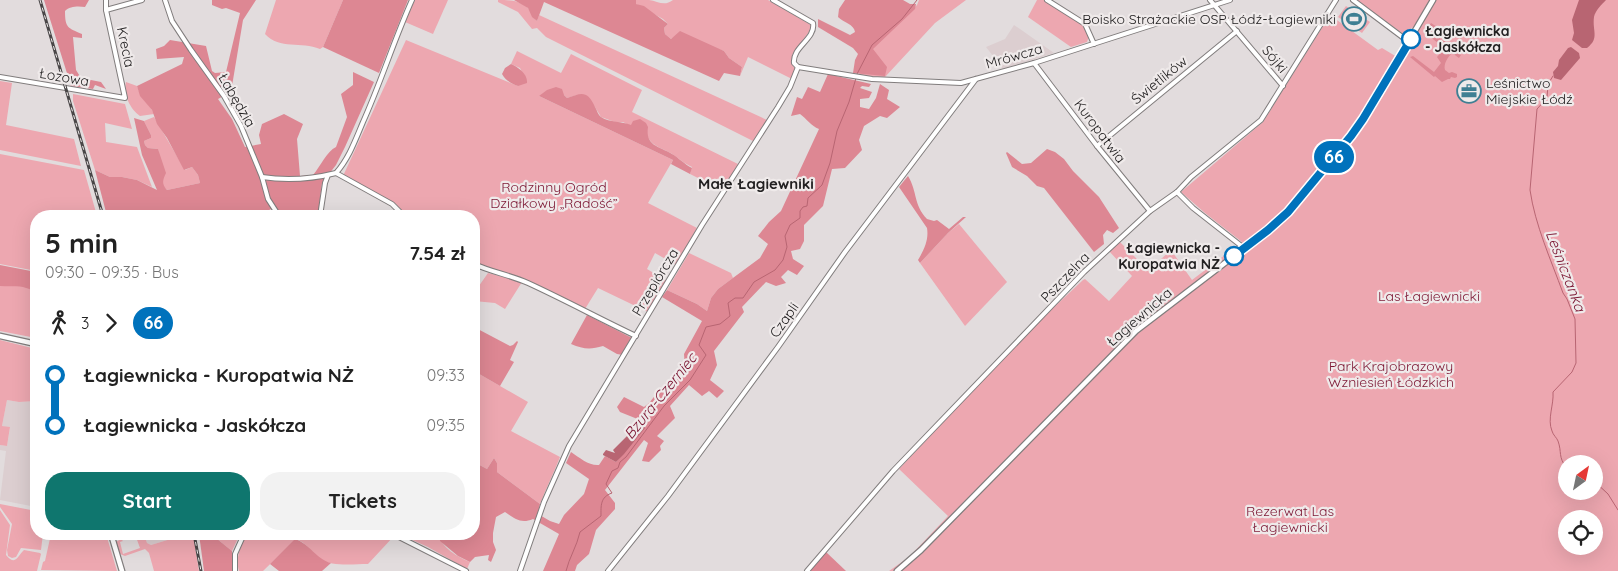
<!DOCTYPE html>
<meta charset="utf-8">
<style>
:root{--surface:#fff;--page:#f2f2f2;--text:#222;--muted:#767676;--accent:#0f766e}
body{margin:0;font-family:Quicksand,sans-serif;background:var(--page);color:var(--text);height:100vh;display:flex;flex-direction:column;font-size:19px;white-space:nowrap}
*{box-sizing:border-box;margin:0}
p{font-size:16px;color:var(--muted)}
.icon{flex:none;width:28px;height:28px;fill:none;stroke:currentColor;stroke-width:2;stroke-linecap:round;stroke-linejoin:round}
.map{position:relative;flex:1;overflow:hidden}
.panel{position:absolute;left:30px;top:210px;width:450px;height:330px;display:flex;flex-direction:column;background:var(--surface);border-radius:20px;box-shadow:0 5px 20px #0002}
.panel>*{flex:none}
.badge{padding:0 10px;border-radius:16px;font-size:18px;line-height:32px}
.needle{width:32px;rotate:33deg}
.controls{position:absolute;left:1558px;top:455px;display:grid;gap:10px}
.controls a{display:grid;place-items:center;width:45px;height:45px;border-radius:50%;background:var(--surface);box-shadow:0 5px 20px #0002;font-size:25px}
.map>.badge{position:absolute;translate:-50% -50%;box-shadow:0 0 0 2px #fff}
.legs{display:flex;align-items:center;gap:8px;height:55px;padding:0 15px;font-size:16px}
.legs p{margin-inline-start:auto}
.headline{display:flex;align-items:center;justify-content:space-between;height:85px;padding:0 15px}
h1{font-size:28px;font-weight:700;line-height:38px}
.action{display:flex;gap:10px;margin-top:auto;padding:10px 15px}
.action a{flex:1;height:58px;border-radius:20px;background:var(--accent);color:#fff;font-size:20px;font-weight:700;line-height:58px;text-align:center}
.action a+a{background:var(--page);color:var(--text)}
ul{padding:0 15px;list-style:none}
li{display:flex;align-items:center;gap:18px;height:50px;font-size:19px}
li i{display:grid;place-items:center;width:8px;height:100%;margin:0 6px;background:currentColor}
li i::after{content:'';width:12px;height:12px;margin:-6px;border:4px solid;border-radius:50%;background:var(--surface)}
li p{margin-inline-start:auto}
li:first-child i{background:linear-gradient(#0000 50%,currentColor 0)}
li:last-child i{background:linear-gradient(currentColor 50%,#0000 0)}
.map>svg:first-child{display:block}
.built{fill:#dcced0}
.green{fill:#eda7b0;fill-rule:evenodd}
.forest{fill:#dd8793}
.water{fill:#b86572}
.lines{fill:none;stroke-linecap:round;stroke-linejoin:round}
.stream{stroke:#b86572;stroke-width:1}
.minor-casing{stroke:#817d7d;stroke-width:6}
.tertiary-casing{stroke:#817d7d;stroke-width:7}
.minor{stroke:#fff;stroke-width:4}
.tertiary{stroke:#fff;stroke-width:4.5}
.rail-casing{stroke:#494647;stroke-width:3}
.rail{stroke:#efeaea;stroke-width:1;stroke-dasharray:4;stroke-linecap:butt}
.line-1-casing{stroke:#fff;stroke-width:11}
.line-1{stroke:#0072bc;stroke-width:8}
.stop-1-dot{fill:#fff;stroke:#0072bc;stroke-width:2.5}
.labels{text-anchor:middle;dominant-baseline:central;stroke-width:4.5;stroke-linejoin:round;paint-order:stroke}
.poi-label{font-size:14px;fill:#222021;stroke:#efeaea;text-anchor:end}
.stop-label{font-size:14px;font-weight:bold;fill:#222021;stroke:#efeaea;text-anchor:start}
.street-label{font-size:14px;fill:#222021;stroke:#efeaea}
.park-label{font-size:14px;fill:#7c1633;stroke:#efeaea}
.neighbourhood-label{font-size:15px;font-weight:bold;fill:#222021;stroke:#efeaea}
.water-label{font-size:15px;font-style:italic;fill:#7a1330;stroke:#efeaea}
</style>
<div class="map">
<svg width="1618" height="571" viewBox="0 0 1618 571">
<rect width="100%" height="100%" fill="#e2dcdd"/>
<!-- built -->
<g class="built">
<polygon points="1014,25 1020,29 1054,53 1003,69 986,47 1005,39"/>
<polygon points="7,400 19,402 36,401 36,507 0,500 6,451 0,450 0,445 7,446 10,428 2,426"/>
<polygon points="144,534 187,534 151,545 147,543"/>
</g>
<!-- green -->
<g class="green">
<path d="M276,0H343L323,47L320,49C301,41 280,50 265,34Z"/>
<polygon points="415,0 448,0 433,34 405,22"/>
<path d="M498,0C509,0 518,0 527,7C531,11 532,17 537,21L539,15L767,120L753,141L546,37L537,28L532,29L518,12L498,2Z"/>
<path d="M636,0C640,0 645,0 649,0C658,1 664,7 673,0H768L811,25L812,28L792,55V64L795,69L792,79L748,57L740,76L742,67L729,58L724,51L677,35L671,39L665,34L664,28L668,24L663,19L636,4Z"/>
<polygon points="919,0 966,0 935,23 885,77 859,76 864,57 917,5"/>
<polygon points="1037,0 1044,0 1084,26 1089,36 1087,42 1071,47 1028,17"/>
<path d="M1357,0H1618V571H889L909,557L948,516L899,469L1034,326L1083,280L1085,279L1109,301L1132,276L1109,251L1119,241L1147,269H1150L1171,250L1192,280L1242,242L1205,213L1181,192L1263,122L1330,15L1378,50L1382,48L1397,57L1415,27L1411,28L1409,31L1411,32L1406,36ZM1566,464H1594V491H1566ZM1566,519H1594V546H1566Z"/>
<polygon points="1346,6 1370,22 1362,33 1338,17"/>
<path d="M406,40L518,86L522,72L520,68L511,64L517,51L561,73L571,54L642,90L632,112L738,164L722,190L690,174L692,167C685,164 681,160 675,156C665,148 652,148 647,135L623,122H615L601,117L595,107L577,95L567,98L564,95L539,96L673,160L648,203L697,228L676,265L655,253L647,269L667,281L648,312L598,288L585,309C565,299 546,288 525,280C508,273 490,270 474,262V216H405L396,204L343,176Z"/>
<polygon points="0,81 12,83 6,125 74,139 81,166 0,150"/>
<path d="M126,82L137,86C141,99 150,104 154,114L140,116C130,109 123,94 126,82Z"/>
<polygon points="73,94 125,104 132,129 105,123 106,142 137,147 152,187 137,180 122,177 110,177 95,170 73,101"/>
<polygon points="154,117 185,170 192,167 198,175 200,183 167,190 163,186 158,149 148,148 145,145 144,141 151,138 151,135 144,121"/>
<polygon points="0,154 84,170 97,216 36,216 36,271 0,264"/>
<polygon points="959,224 1007,282 965,326 920,263 948,233"/>
<polygon points="689,253 731,273 733,278 718,289 711,298 707,311 697,304 667,290"/>
<polygon points="488,273 522,282 505,309 495,303 474,301 474,293"/>
<polygon points="19,285 29,288 36,293 36,338 0,331 0,286"/>
<polygon points="0,340 36,349 36,401 19,402 7,400 2,426 10,427 7,446 0,445"/>
<path d="M474,371L528,402L511,431L560,457C554,473 546,488 540,504L497,472V463L494,458L487,469L474,462Z"/>
<polygon points="0,504 36,511 36,534 43,534 41,550 21,548 16,557 12,558 8,556 7,550 12,524 0,507"/>
<path d="M0,510L10,525L6,555C16,567 18,555 24,550L40,553L41,554L37,571H0Z"/>
<polygon points="51,534 106,534 117,571 41,570 43,562 45,561"/>
<polygon points="135,534 144,534 147,543 151,545 187,534 193,534 199,571 154,571 149,553 145,549 125,556 120,554 116,542 121,539 123,541 120,542 123,554 140,548 136,537 133,537"/>
<polygon points="211,534 240,534 232,551"/>
<path d="M246,534H389L394,536L368,564C354,564 332,567 320,559C311,552 307,543 296,539L263,571H239C235,557 241,547 246,534Z"/>
<path d="M399,534H439C441,548 458,557 470,562L467,569L428,547Z"/>
</g>
<!-- forest -->
<g class="forest">
<path d="M44,0H89L85,7C78,6 70,6 65,11C65,28 68,28 82,34V38L73,37L76,70L81,78L101,82L106,89L95,85L93,89L71,86Z"/>
<path d="M212,0H256L243,20L231,92L218,99L232,119L245,147L261,144L259,135L262,124L284,114L303,124L297,139L300,176L313,175C320,167 327,151 336,147L347,117L341,94L353,85V72L374,82L345,147L336,165L322,183L318,216H280L277,211L271,209L258,216H107L95,170L110,177H122L137,180L157,190L142,155L134,118L144,121L151,135V138L144,141L145,145L148,148L158,149L166,173C163,180 161,183 167,190L200,183L198,175L192,167L184,170L167,138L157,124L152,110L140,96L137,86L182,64L184,57L157,59L156,49L164,46L170,40L206,46L212,71L215,73L226,72L240,13L226,8L222,9L212,5Z"/>
<polygon points="343,0 408,0 379,73 323,47"/>
<polygon points="514,0 636,0 636,4 644,6 668,24 664,28 665,34 671,39 680,31 724,51 729,58 742,67 740,76 724,73 719,81 544,2 537,21 532,17 528,8"/>
<path d="M845,0H903L910,4H916L915,9L873,49L887,67L885,76L853,73L855,60L858,54L853,48L818,27V19L850,35L855,32C854,24 844,23 838,17L839,9Z"/>
<path d="M1431,23L1443,31L1440,37L1441,40L1450,43V46L1461,55L1459,58L1452,53C1448,57 1443,64 1445,70L1449,73L1452,72L1457,74V77L1455,78L1451,77L1450,79H1448L1442,82L1435,76L1434,77L1410,57L1413,56L1434,72L1441,63L1437,57L1443,50L1438,43L1425,33Z"/>
<path d="M511,64C518,67 528,74 527,83L518,86C511,83 506,81 502,74L505,68Z"/>
<path d="M828,74L871,84L869,87L862,86L860,88L872,92L869,98L860,99V107L869,109L876,98L880,84L889,90L887,99L900,107L887,118L880,116L864,126L859,140L862,150L845,168L832,169L823,206L804,225V241L800,249L791,251L793,259L804,266L797,275L788,270L781,277L786,283L776,286L766,282L742,307L744,312L714,351L717,365L710,380L724,391L717,398L709,391L702,396L689,385L670,406L675,418L657,436L664,441L660,446L661,450L649,462L642,461L648,443L644,440L605,490L615,503V509L596,530L589,554L577,565L575,571H543L559,534L533,519C521,524 515,519 505,512L496,517L493,533V542L496,550L491,562L488,560L489,555L475,557L470,562L458,556L440,541L439,534H474V462L487,469L494,458L497,463V472L540,504L538,514L550,521L559,524L564,515L584,494L589,479L566,463L571,452C580,458 589,466 599,465L605,456L616,462L646,426L645,422L620,412L617,407L624,397L644,407C654,400 658,389 667,382L674,384L685,367L684,354L702,321L662,297L667,290L697,304L707,311L711,298L718,289L760,258L768,244L758,236L769,222L781,211L819,129C811,126 807,119 800,114L791,116L797,97L802,99L808,87L820,92Z"/>
<path d="M556,87L562,89L564,95L567,98C582,93 587,90 595,107C597,110 598,115 601,117C610,123 622,121 631,125L633,121L640,119L646,123L648,127C645,146 659,146 672,154C679,158 684,164 692,168L690,174L671,164L673,160L539,96L547,90Z"/>
<polygon points="1047,149 1055,152 1064,159 1073,171 1099,197 1119,228 1113,233 1107,230 1103,235 1104,244 1094,252 1044,188 1037,186 1027,176 1012,167 1006,153 1007,152 1022,164 1031,163"/>
<path d="M908,176C918,193 913,204 927,219L934,221L937,220L949,229L963,217H966L948,233L920,263L918,260C924,250 929,240 927,228L899,187Z"/>
<path d="M0,265L36,272V293C24,284 14,287 0,286Z"/>
<path d="M587,315L632,338L623,355L617,354L603,346C590,350 583,349 571,344Z"/>
<polygon points="474,327 510,346 513,345 517,341 518,342 510,360 514,362 500,386 474,371"/>
<polygon points="199,534 211,534 232,551 232,571 204,571"/>
<path d="M295,539C310,544 316,559 331,563L322,571H279L270,564Z"/>
<polygon points="826,552 846,571 810,571"/>
</g>
<!-- water -->
<g class="water">
<path d="M1579,0H1606C1602,4 1595,11 1594,17C1592,31 1600,38 1587,48H1582L1572,40L1574,33L1572,20Z"/>
<polygon points="1571,47 1579,53 1580,58 1561,80 1554,78 1553,72 1558,66 1559,60 1568,48"/>
<polygon points="639,421 643,423 645,428 624,454 616,462 603,455 603,454 606,450 615,453 613,450 628,435 635,422"/>
</g>
<g class="lines">
<!-- stream -->
<g class="stream">
<polyline points="857,74 872,45 902,19 917,0"/>
<path d="M1553,76L1548,84L1547,98L1537,109L1530,190C1535,225 1551,260 1563,293L1567,299L1575,319L1576,363L1572,372L1553,392C1554,405 1547,419 1552,431C1553,435 1557,438 1558,441C1562,452 1558,457 1566,467"/>
<polyline points="1594,481 1608,494 1618,510"/>
<path d="M566,571C569,558 577,546 580,532L601,516C601,506 600,497 612,493L606,484L612,471L618,468L620,462L626,457L664,406L690,380L706,355L699,345L706,327L720,324L730,316L728,303L735,298H743L754,282L775,270L783,260L787,247L785,236L790,225L800,218V211L803,207L807,206L808,198L822,185L830,163L837,131L849,102L856,78"/>
</g>
<!-- minor casing -->
<g class="minor-casing">
<g id="minor">
<polyline points="165,0 172,21 191,50 224,96 241,126 262,177 268,199 279,216"/>
<path d="M773,0L813,23C816,39 792,47 794,63L798,67"/>
<polyline points="1047,0 1085,24 1094,44"/>
<polyline points="1210,0 1283,86"/>
<polyline points="1353,0 1409,42"/>
<polyline points="106,10 142,0"/>
<polyline points="1034,63 1097,146 1150,211"/>
<polyline points="798,67 872,79 961,83 1034,63 1230,0"/>
<polyline points="0,77 125,98 106,10 106,0"/>
<polyline points="1097,146 1237,31"/>
<polyline points="336,173 392,204 404,216"/>
<path d="M262,177C287,181 312,179 336,173C349,158 355,141 363,122C381,82 394,40 412,0"/>
<polyline points="1177,192 1193,208 1244,248"/>
<polyline points="320,216 325,183 328,175"/>
<path d="M474,264C491,272 510,275 528,283C565,300 600,319 636,336"/>
<polyline points="393,534 466,571"/>
<polyline points="235,571 235,554 244,534"/>
<polyline points="520,571 544,502 569,446 702,225 778,107 790,87 798,67"/>
<polyline points="608,571 668,496 778,347 845,252 976,79"/>
<polyline points="807,571 893,471 1084,272 1150,211 1177,192 1191,177 1261,120 1336,0"/>
</g>
</g>
<!-- tertiary casing -->
<g class="tertiary-casing">
<g id="tertiary">
<polyline points="0,336 36,344"/>
<polyline points="111,534 122,571"/>
<polyline points="897,571 921,550 1136,331 1268,230 1291,209 1363,119 1433,0"/>
</g>
</g>
<!-- minor -->
<use href="#minor" class="minor"/>
<!-- tertiary -->
<use href="#tertiary" class="tertiary"/>
<!-- rail casing -->
<g class="rail-casing">
<g id="rail">
<polyline points="40,0 103,216"/>
<polyline points="194,534 201,571"/>
</g>
</g>
<!-- rail -->
<use href="#rail" class="rail"/>
</g>
<g class="lines">
<!-- line-1 casing -->
<g class="line-1-casing">
<polyline id="line-1" points="1234,256 1268,230 1288,212 1351,136 1363,119 1411,39"/>
</g>
<!-- line-1 -->
<use href="#line-1" class="line-1"/>
</g>
<!-- icons -->
<defs>
<g id="stadium-ring" transform="scale(1.25)"><circle r="9.5" fill="#efeaea" stroke="#3f7f93" stroke-width="1.5"/><path d="M0-5a6.5 5 0 1 0 0 10a6.5 5 0 1 0 0-10ZM-3.5-1.8h7v3.6h-7Z" fill="#3f7f93"/></g>
<g id="office-ring" transform="scale(1.25)"><circle r="9.5" fill="#efeaea" stroke="#3f7f93" stroke-width="1.5"/><path d="M-6-3h4V-5.5h4V-3h4V5H-6ZM-1-4.5V-3h2v-1.5ZM-6 0V1H6V0Z" fill="#3f7f93"/></g>
</defs>
<g fill-rule="evenodd">
<use href="#stadium-ring" x="1354" y="19"/>
<use href="#office-ring" x="1469" y="91"/>
</g>
<!-- markers -->
<g class="stop-1-dot">
<circle cx="1411" cy="39" r="9"/>
<circle cx="1234" cy="256" r="9"/>
</g>
<g class="labels">
<!-- poi labels -->
<g class="poi-label">
<text x="1336" y="19">Boisko Strażackie OSP Łódź-Łagiewniki</text>
<text x="1486" y="83" text-anchor="start">Leśnictwo<tspan x="1486" dy="16">Miejskie Łódź</tspan></text>
</g>
<!-- stop labels -->
<g class="stop-label">
<text x="1425" y="31">Łagiewnicka<tspan x="1425" dy="16">- Jaskółcza</tspan></text>
<text x="1220" y="248" text-anchor="end">Łagiewnicka -<tspan x="1220" dy="16">Kuropatwia NŻ</tspan></text>
</g>
<!-- street labels -->
<g class="street-label">
<text transform="translate(126 47) rotate(78)">Krecia</text>
<text transform="translate(1014 56) rotate(-16)">Mrówcza</text>
<text transform="translate(1275 59) rotate(50)">Sójki</text>
<text transform="translate(64 77) rotate(10)">Łozowa</text>
<text transform="translate(1159 80) rotate(-39)">Świetlików</text>
<text transform="translate(237 100) rotate(60)">Łabędzia</text>
<text transform="translate(1100 131) rotate(53)">Kuropatwia</text>
<text transform="translate(1065 277) rotate(-46)">Pszczelna</text>
<text transform="translate(655 282) rotate(-59)">Przepiórcza</text>
<text transform="translate(1139 317) rotate(-41)">Łagiewnicka</text>
<text transform="translate(784 320) rotate(-55)">Czapli</text>
</g>
<!-- park labels -->
<g class="park-label">
<text x="554" y="187">Rodzinny Ogród<tspan x="554" dy="16">Działkowy „Radość”</tspan></text>
<text x="1429" y="296">Las Łagiewnicki</text>
<text x="1391" y="366">Park Krajobrazowy<tspan x="1391" dy="16">Wzniesień Łódzkich</tspan></text>
<text x="1290" y="511">Rezerwat Las<tspan x="1290" dy="16">Łagiewnicki</tspan></text>
</g>
<!-- neighbourhood labels -->
<g class="neighbourhood-label">
<text x="756" y="183">Małe Łagiewniki</text>
</g>
<!-- water labels -->
<g class="water-label">
<text transform="translate(1566 271) rotate(69)">Leśniczanka</text>
<text transform="translate(660 396) rotate(-51)">Bzura-Czerniec</text>
</g>
</g>
</svg>
<div class="controls">
<a><svg class="needle" viewBox="-14 -14 28 28"><path d="M0-13l5 13h-10z" fill="#e53935"/><path d="M0 13l5-13h-10z" fill="#767676"/></svg></a>
<a><svg class="icon" aria-label="locate" viewBox="0 0 24 24"><circle cx="12" cy="12" r="6"/><path d="M12 2v4M12 18v4M2 12h4M18 12h4"/></svg></a>
</div>
<b class="badge" style="left:1334px;top:157px;background:#0072bc;color:#fff">66</b>
<section class="panel">
<div class="headline"><div><h1>5 min</h1><p>09:30 – 09:35 · Bus</p></div><b>7.54 zł</b></div>
<div class="legs"><svg class="icon" aria-label="walk" viewBox="0 0 24 24"><circle cx="13" cy="4" r="2"/><path d="M13 8l-2 6 4 7M11 14l-3 7M7 12l3-4h3l4 4"/></svg>3<svg class="icon" aria-label="forward" viewBox="0 0 24 24"><path d="M9 5l7 7-7 7"/></svg><b class="badge" style="background:#0072bc;color:#fff">66</b></div>
<ul>
<li><i style="color:#0072bc"></i><b>Łagiewnicka - Kuropatwia NŻ</b><p>09:33</p></li>
<li><i style="color:#0072bc"></i><b>Łagiewnicka - Jaskółcza</b><p>09:35</p></li>
</ul>
<div class="action"><a>Start</a><a>Tickets</a></div>
</section>
</div>
